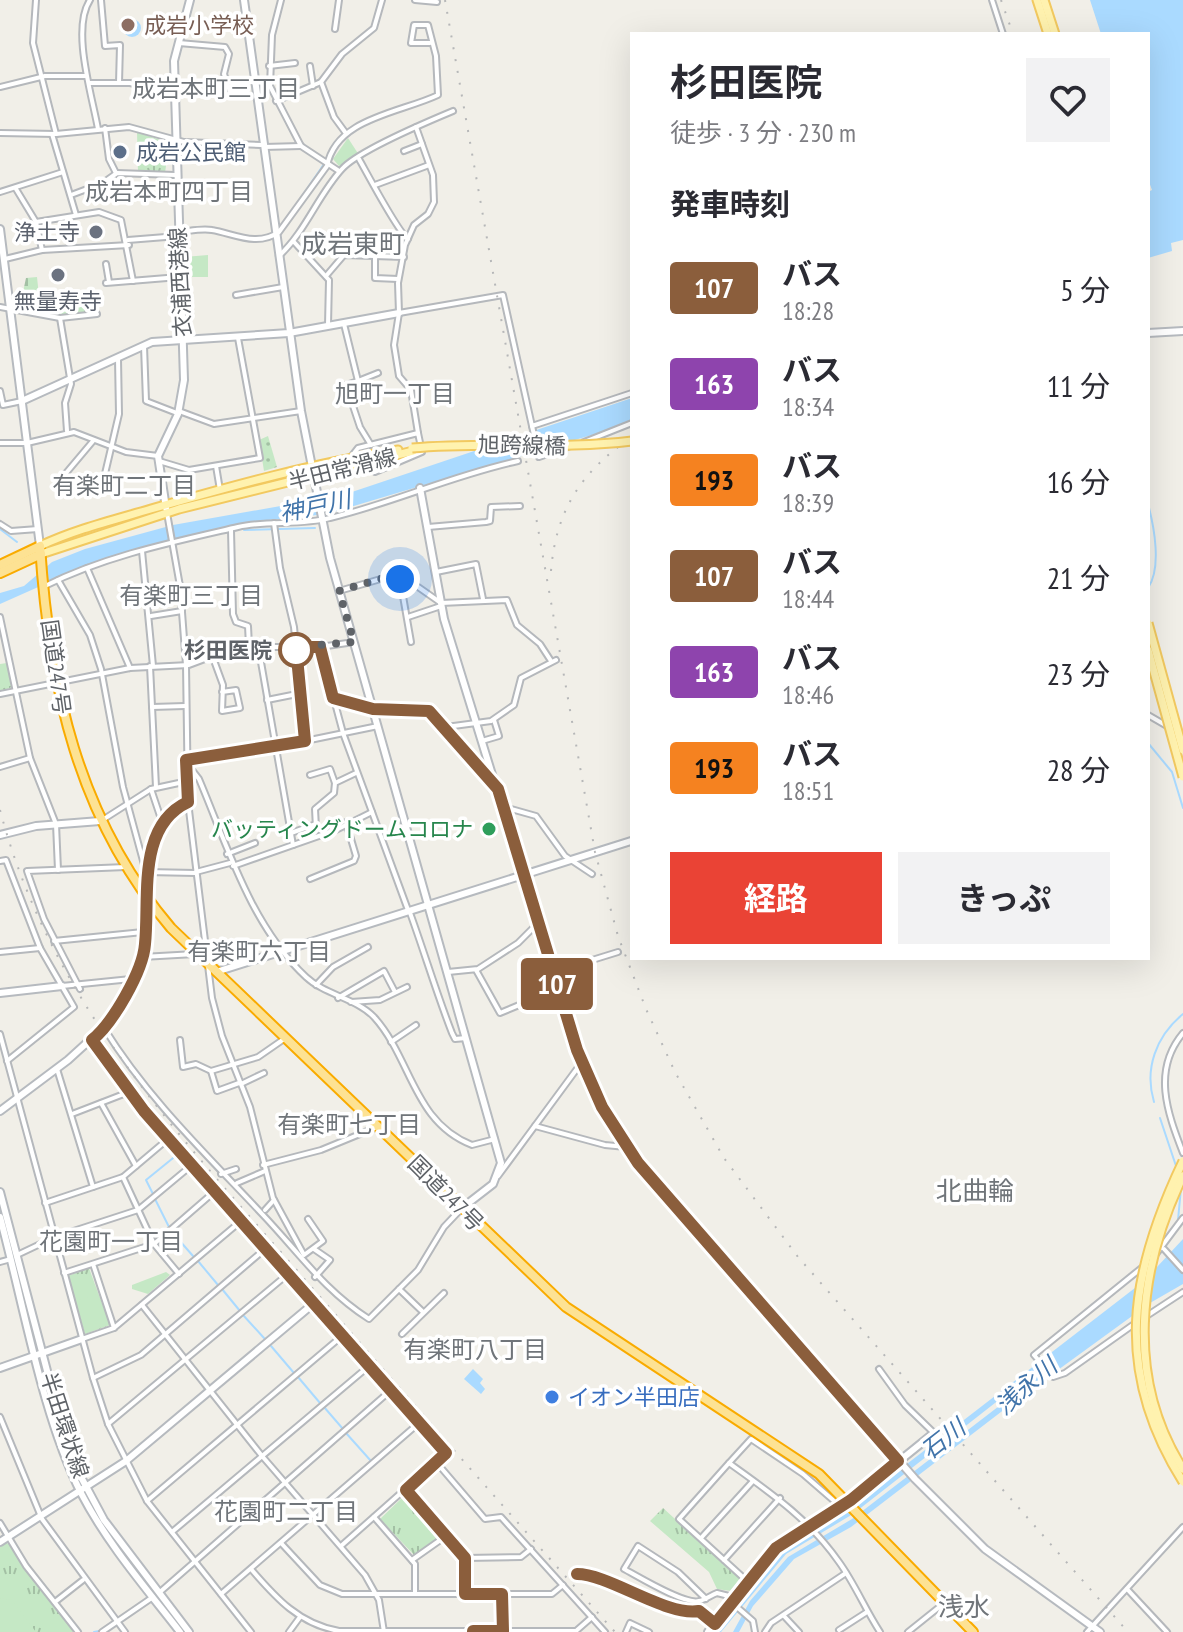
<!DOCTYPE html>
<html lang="ja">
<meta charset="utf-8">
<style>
:root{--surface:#fff;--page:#f2f2f3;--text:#2b2b33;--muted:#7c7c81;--accent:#ea4335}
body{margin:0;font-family:"PT Sans Narrow","Noto Sans JP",sans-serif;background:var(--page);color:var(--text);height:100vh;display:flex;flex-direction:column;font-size:30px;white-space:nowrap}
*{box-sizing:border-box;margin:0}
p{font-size:26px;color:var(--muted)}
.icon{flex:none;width:44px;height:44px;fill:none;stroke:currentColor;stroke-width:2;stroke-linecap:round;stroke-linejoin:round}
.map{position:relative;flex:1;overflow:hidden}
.side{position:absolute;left:630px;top:32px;width:520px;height:928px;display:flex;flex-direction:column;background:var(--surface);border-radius:0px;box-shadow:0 8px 32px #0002}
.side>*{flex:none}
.badge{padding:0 16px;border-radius:6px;font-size:28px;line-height:52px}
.you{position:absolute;width:40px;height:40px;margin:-20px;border:6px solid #fff;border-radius:50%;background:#1a73e8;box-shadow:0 0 0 12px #1a73e833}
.map>.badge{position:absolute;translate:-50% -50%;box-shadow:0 0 0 4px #fff}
h2{padding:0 40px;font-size:30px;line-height:72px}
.round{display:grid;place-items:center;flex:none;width:84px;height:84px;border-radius:0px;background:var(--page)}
.head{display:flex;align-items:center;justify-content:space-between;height:136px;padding:0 40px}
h1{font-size:38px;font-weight:700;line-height:60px}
.action{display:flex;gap:16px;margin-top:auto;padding:16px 40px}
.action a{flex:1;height:92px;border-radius:0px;background:var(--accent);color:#fff;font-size:32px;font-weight:700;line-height:92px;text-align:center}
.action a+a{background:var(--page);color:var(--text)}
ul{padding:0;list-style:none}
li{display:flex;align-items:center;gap:24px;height:96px;padding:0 40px}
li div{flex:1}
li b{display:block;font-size:30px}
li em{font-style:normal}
li .badge{min-width:88px;font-weight:700;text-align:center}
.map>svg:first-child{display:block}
.grass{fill:url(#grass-dots)}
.cemetery{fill:url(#cemetery-stones)}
.park{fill:url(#park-tufts)}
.pitch{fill:#c5e8c5}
.water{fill:#aadaff}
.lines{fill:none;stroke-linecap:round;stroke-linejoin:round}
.stream{stroke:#aadaff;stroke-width:2}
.street-casing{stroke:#b5b8bc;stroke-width:8}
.secondary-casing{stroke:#b6babf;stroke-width:10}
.primary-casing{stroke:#f2c960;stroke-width:11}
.highway-casing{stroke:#f9ab00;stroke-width:12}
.street{stroke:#fff;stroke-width:4}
.secondary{stroke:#fff;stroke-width:6}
.primary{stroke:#fff2af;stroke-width:7}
.highway{stroke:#fde293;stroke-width:8}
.rail{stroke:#b6b7b8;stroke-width:2;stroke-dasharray:2 10;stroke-linecap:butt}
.primary-bridge-casing{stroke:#f2c960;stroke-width:11;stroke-linecap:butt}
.primary-bridge{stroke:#fff2af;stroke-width:7}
.line-casing{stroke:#fff;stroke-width:18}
.line{stroke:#8b5e3c;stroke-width:12}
.walk{stroke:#5f6368;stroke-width:8;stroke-dasharray:0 14.4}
.education-dot{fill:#8d6e63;stroke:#fff;stroke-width:3}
.service-dot{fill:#5c6f8a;stroke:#fff;stroke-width:3}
.worship-dot{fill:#6b7280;stroke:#fff;stroke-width:3}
.stop-dot{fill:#fff;stroke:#8b5e3c;stroke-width:4}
.leisure-dot{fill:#2e9e5b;stroke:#fff;stroke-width:3}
.shop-dot{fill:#3f7fe0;stroke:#fff;stroke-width:3}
.labels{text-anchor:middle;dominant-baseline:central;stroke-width:7;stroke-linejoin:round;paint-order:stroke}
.education-label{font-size:22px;fill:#785e54;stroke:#fff;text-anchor:start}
.service-label{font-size:22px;fill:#4e5e75;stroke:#fff;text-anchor:start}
.worship-label{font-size:22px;fill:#5b616d;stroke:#fff;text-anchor:end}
.street-label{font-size:22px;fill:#5f6368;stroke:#fff}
.stop-label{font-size:22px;font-weight:bold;fill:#5f6368;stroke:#fff;text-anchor:end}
.leisure-label{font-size:22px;fill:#27864d;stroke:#fff;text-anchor:end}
.shop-label{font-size:22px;fill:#366cbe;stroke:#fff;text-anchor:start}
.neighbourhood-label{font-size:24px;fill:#70757a;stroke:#fff}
.water-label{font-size:24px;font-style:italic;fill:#4174aa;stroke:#fff}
.quarter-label{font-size:26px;fill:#70757a;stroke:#fff}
</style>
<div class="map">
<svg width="1183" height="1632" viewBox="0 0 1183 1632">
<defs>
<pattern id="grass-dots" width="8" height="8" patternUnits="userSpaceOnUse" patternTransform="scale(2)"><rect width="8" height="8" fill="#c5e8c5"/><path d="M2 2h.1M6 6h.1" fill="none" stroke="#a3c0a4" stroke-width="1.8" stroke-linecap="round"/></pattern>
<pattern id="cemetery-stones" width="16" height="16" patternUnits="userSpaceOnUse" patternTransform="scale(2)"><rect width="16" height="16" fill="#c5e8c5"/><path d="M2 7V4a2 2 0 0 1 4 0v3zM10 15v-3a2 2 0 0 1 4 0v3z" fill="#a3c0a4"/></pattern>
<pattern id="park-tufts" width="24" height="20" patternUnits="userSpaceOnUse" patternTransform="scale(2)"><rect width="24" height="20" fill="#c5e8c5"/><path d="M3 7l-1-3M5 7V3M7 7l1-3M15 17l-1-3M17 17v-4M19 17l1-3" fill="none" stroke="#a3c0a4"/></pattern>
</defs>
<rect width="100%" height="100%" fill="#f1efe8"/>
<!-- grass -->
<polygon class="grass" points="268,436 277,467 264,471 259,440"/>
<!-- cemetery -->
<polygon class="cemetery" points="37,277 39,296 48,296 54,306 92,305 88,315 59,316 31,312 32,292 23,292 26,278"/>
<!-- park -->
<g class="park">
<polygon points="137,132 169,143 165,173 138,172"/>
<polygon points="348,138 359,155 339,166 333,159"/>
<polygon points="208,255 208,277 184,277 184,257"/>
<polygon points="7,663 12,687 0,692 0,664"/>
<polygon points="89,1268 110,1325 85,1334 68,1276"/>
<polygon points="405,1495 441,1535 414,1555 380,1519"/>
<polygon points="663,1508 740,1578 731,1591 717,1589 709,1572 650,1521"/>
<polygon points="6,1543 9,1544 75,1632 0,1632 0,1547"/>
</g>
<!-- pitch -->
<g class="pitch">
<polygon points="166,1272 170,1275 148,1294 132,1289 132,1285"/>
<polygon points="98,1294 108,1324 85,1332 76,1301"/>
<polygon points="0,1598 12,1600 36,1632 0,1632"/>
</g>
<!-- water -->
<g class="water">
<polygon points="1090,0 1183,0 1183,240 1171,243 1172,251 1148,258 1148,192 1152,190 1148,179 1148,34 1101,34"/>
<circle cx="132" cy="28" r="9"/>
<polygon points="632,398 632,419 605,431 327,514 259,521 168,540 99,560 0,604 0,593 24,586 52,562 85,549 173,525 343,495"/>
<polygon points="1183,1239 1183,1284 1150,1303 1014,1402 851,1527 794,1559 753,1606 739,1632 733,1632 750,1601 788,1557 852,1519 1054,1364 1050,1360 853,1514 786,1554 721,1632 715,1632 754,1579 783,1548 842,1514 1144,1281"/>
<polygon points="473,1369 483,1379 480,1383 485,1389 481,1394 464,1379"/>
</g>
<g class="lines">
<!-- stream -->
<g class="stream">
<polyline points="296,205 324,164 302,149"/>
<path d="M1148,504C1154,526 1162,568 1148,588"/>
<polyline points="0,529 17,542"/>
<polyline points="244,530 315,528"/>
<polyline points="1148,743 1172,772 1183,808"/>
<polyline points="99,1041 158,1119"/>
<path d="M1154,1102C1144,1069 1156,1036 1183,1014"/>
<polyline points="1160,1118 1176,1166"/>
<polyline points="164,1127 182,1150"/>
<polyline points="153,1194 146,1180 178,1154"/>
<polyline points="155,1199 169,1227"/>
<polyline points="1178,1220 1181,1188"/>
<polyline points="172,1232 193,1256"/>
<polyline points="198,1261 218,1285"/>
<polyline points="222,1289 240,1311"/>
<polyline points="243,1315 264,1338"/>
<polyline points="271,1346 294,1373"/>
<polyline points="298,1377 320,1403"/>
<polyline points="324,1407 343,1429"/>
<polyline points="346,1433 371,1461"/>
<polyline points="94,1632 99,1631"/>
</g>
<!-- street casing -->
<g class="street-casing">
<g id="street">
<polyline points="36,0 33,43 56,134"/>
<path d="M90,0C71,29 92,95 98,129"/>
<polyline points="101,0 105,46 120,45 119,83"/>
<polyline points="281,0 272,35 270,86 301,146 339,171"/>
<polyline points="415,0 437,2"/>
<polyline points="992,0 1003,34"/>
<polyline points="335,29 339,0"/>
<polyline points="179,43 225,47 229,54 224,74 231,94"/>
<polyline points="269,66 295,63"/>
<polyline points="310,66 313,86"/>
<polyline points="89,83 130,83 173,93"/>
<polyline points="0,87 45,76 86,76"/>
<polyline points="276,101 321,82"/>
<polyline points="416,127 433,175 434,202 428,214 414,225 405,245 398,283 399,313 394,345 399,376 411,390 418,433"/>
<polyline points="105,128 109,159 116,173"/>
<polyline points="345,132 334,117 321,82 342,54 374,28 382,0"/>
<polyline points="0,133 56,134 129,127 184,142 261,145"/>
<polyline points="52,134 76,215"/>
<polyline points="264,147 301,146"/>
<polyline points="404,151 422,144"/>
<path d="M359,159C368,175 398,232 408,239"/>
<polyline points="375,185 429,165"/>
<polyline points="16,189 36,222 42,250"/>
<polyline points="0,192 63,172"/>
<polyline points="71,195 103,183 117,173 175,175"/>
<polyline points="36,222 99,212 121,220 133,281"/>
<path d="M180,232C190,231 202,228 212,230C235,234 257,247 279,232L327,166C336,118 400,113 438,95L436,56L428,25H414L411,43H430"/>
<polyline points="128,240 178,236"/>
<polyline points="294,242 329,280 328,325"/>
<path d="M279,256C306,231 318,195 342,169C358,151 429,121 453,111"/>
<polyline points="375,256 375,278 398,279"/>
<polyline points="5,259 42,250 129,245"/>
<polyline points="106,264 109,282"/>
<polyline points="326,276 344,255 404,257"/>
<polyline points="106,283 179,277"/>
<polyline points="236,295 283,287"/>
<polyline points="0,307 60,318 97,314"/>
<polyline points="399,313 503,295 532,426 632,393"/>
<polyline points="60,318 71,384 65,403 67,431"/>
<polyline points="344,324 358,381 346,385 360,427 371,445"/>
<polyline points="144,346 146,401 177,413"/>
<polyline points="358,381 378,373"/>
<polyline points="0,391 3,405 22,401"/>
<polyline points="179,411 214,424 301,411"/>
<polyline points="532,426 539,457 568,447"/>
<polyline points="93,441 61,479 104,478 119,414 118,359"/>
<polyline points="584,442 632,423"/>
<polyline points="0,443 27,443 74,432 126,452 158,456"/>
<polyline points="351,457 358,448 418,433 422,452 375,472 367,464"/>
<polyline points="159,461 189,470 260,458 238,338"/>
<polyline points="216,466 220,490"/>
<polyline points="167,513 180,586 186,665 188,802 212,998 222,1036 250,1107 273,1198 304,1255 323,1241 308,1219"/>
<polyline points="274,523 280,568 294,627 305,741"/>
<polyline points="0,524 11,531 38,529"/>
<polyline points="428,527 486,522 490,521 491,507 520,506"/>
<polyline points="231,530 233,614 236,622 248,626 249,646"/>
<polyline points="142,551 153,666"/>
<polyline points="87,568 130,668"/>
<polyline points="436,572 476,564 483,599"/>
<polyline points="400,579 411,642"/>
<polyline points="58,580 90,635 101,669 123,787 146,872 196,873"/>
<path d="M45,586C105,556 173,542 238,527C268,520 300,526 330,518C393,503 453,475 518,461"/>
<polyline points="339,591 398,574 400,579 411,582 441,603 507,600 517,625 540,644 551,661"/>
<polyline points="151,616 182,611"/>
<polyline points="0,617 30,758 56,824 58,870"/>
<polyline points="408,617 441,606"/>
<polyline points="258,645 293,845"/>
<polyline points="320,647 343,733 408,910"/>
<polyline points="212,655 223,685 222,711 240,708 236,690 222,692"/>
<polyline points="150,666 156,787"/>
<polyline points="0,694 130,668 189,665 237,647 320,647 354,642"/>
<polyline points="334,698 373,709 429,711 493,785"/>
<polyline points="267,700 302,693"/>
<polyline points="152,707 185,706"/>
<polyline points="1148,715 1167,726"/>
<polyline points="446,727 491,721 514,705 521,678 556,660"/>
<polyline points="482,741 499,736 494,720"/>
<polyline points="187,759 305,741 378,726"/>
<polyline points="0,767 30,758"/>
<path d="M187,771L192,770L199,779C227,845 251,926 306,977C325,995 356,998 374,1017C412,1059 413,1122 472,1145L495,1139"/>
<polyline points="310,775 330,769 335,783"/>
<polyline points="151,789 163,825"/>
<polyline points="504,807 536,816 565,856 592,874"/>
<polyline points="104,819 151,789 188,781"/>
<polyline points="324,832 316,828 315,809 334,793 335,783 356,773"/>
<polyline points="291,833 316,824"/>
<polyline points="227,854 255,843"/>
<polyline points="0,861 6,860 40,948 74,1007 7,1061"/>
<polyline points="233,866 336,830 372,812"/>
<polyline points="196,872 230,863"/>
<polyline points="310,879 354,861 356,856 346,822"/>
<path d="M145,893C147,862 156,816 188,802"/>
<path d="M409,910C424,951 436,992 452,1033L455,1039L466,1038"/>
<polyline points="54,941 143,932"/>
<polyline points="0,952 40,948"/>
<polyline points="142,957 195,954"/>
<polyline points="551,964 576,965 618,952"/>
<polyline points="476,970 500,1013 558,989"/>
<polyline points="448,972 478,969 518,943 537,924"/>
<polyline points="316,985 333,967 368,947"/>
<polyline points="62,986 131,979"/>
<polyline points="80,989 44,919 27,871 126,867"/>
<polyline points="338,998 384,971 395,992"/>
<polyline points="351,1002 380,1000 407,987"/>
<path d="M104,1028C148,1099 208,1156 264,1216C299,1253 325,1291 369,1319L418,1270L444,1227L462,1208"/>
<path d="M1183,1033C1152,1070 1167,1112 1183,1153"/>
<polyline points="0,1034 93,1378 108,1424 147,1501 251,1632"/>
<polyline points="92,1040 144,1111 446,1453 341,1546"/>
<polyline points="180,1040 183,1067 196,1064 211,1071 217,1091 239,1083"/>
<polyline points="391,1042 416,1025"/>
<polyline points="57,1069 93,1187"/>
<polyline points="211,1071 258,1057 284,1039"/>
<polyline points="241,1084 264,1073"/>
<polyline points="101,1103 136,1166"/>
<polyline points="72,1114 129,1092"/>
<polyline points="535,1126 605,1145 626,1147"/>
<polyline points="263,1165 321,1150 377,1127"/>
<polyline points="221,1174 236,1169"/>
<polyline points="498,1176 582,1062"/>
<polyline points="123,1177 154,1244 179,1274"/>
<polyline points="237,1183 265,1171"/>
<polyline points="45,1203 123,1177 168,1139"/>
<polyline points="265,1210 274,1200"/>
<polyline points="314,1249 330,1260 315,1277"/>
<polyline points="1164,1249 1183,1270"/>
<polyline points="1156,1254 1183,1218"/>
<polyline points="17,1255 55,1237 138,1210 192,1165"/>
<polyline points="0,1262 11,1259"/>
<polyline points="93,1264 114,1328"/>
<polyline points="64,1273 154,1244 214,1192"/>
<polyline points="399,1289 423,1312"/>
<polyline points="142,1305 262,1456 365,1575 379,1600 384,1632"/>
<polyline points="1145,1317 1183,1292"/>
<polyline points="1137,1322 1065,1373 1053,1377 1034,1355 1144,1266"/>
<polyline points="402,1334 444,1293"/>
<polyline points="82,1339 114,1328 241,1221"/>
<polyline points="879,1369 905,1405 934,1433"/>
<polyline points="93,1378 141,1355 265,1249"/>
<polyline points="0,1417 42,1519 125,1632"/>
<polyline points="108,1424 288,1274"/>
<polyline points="437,1463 485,1519 501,1517 605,1632"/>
<polyline points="729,1463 751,1439 803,1474 833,1500"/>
<polyline points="406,1490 465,1558 465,1593"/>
<polyline points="147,1501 342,1336"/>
<polyline points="374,1517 415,1564 415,1594"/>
<polyline points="0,1523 26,1566 78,1632"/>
<polyline points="172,1532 369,1366"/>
<polyline points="701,1538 753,1481"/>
<polyline points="281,1543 320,1585 342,1594 552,1594 563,1585"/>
<polyline points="465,1558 521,1557 531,1549"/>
<polyline points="412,1560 446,1536"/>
<polyline points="724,1560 780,1498"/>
<path d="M251,1569C276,1598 299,1624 339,1631H576L592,1617"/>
<path d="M577,1574C609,1573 667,1617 699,1611L715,1624"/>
<path d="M747,1581L679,1519L729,1463C771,1493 809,1519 839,1562C855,1584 865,1609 880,1632"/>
<polyline points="1127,1589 1167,1632"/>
<polyline points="160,1592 390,1391"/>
<polyline points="221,1594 419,1423"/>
<polyline points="502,1594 503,1632"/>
<path d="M706,1599L678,1572L638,1546L624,1569C639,1577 685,1605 699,1601C705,1600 711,1595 717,1593L733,1597"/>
<polyline points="730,1601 753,1621 755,1632"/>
<polyline points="55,1602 83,1580"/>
<polyline points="784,1616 799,1632"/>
<polyline points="839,1630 867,1612"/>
<polyline points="102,1632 153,1597"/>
<polyline points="289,1632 300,1617"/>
<polyline points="626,1632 630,1623 649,1632"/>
<polyline points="765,1632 771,1623 846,1573"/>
<polyline points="908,1632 943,1604"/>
<polyline points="1087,1632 1183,1527"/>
</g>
</g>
<!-- secondary casing -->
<g class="secondary-casing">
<g id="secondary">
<polyline points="244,0 301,411 330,558 501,1163 493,1184 462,1208"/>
<polyline points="0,229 40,546"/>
<polyline points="1148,333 1183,331"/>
<polyline points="22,401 152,342 289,333 399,313"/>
<polyline points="420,488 444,619 577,1050 602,1107 638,1163 915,1479 985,1549 1100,1632"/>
<polyline points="166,508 158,456 178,414 184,380 174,61 190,0"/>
<polyline points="0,835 36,826 100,821"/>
<polyline points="216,972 631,841"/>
<polyline points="0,993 62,986"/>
<polyline points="0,1111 68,1060 114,1018 142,957 145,895"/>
<polyline points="0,1192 56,1405 81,1477 104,1520 189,1632"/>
<path d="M0,1217C23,1301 42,1416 81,1493C107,1543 145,1587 180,1632"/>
<polyline points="0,1368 82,1339"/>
<polyline points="0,1542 126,1461 313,1304"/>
<polyline points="708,1632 776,1548 851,1500 934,1433"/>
</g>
</g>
<!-- primary casing -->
<g class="primary-casing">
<g id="primary">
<polyline points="1037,0 1048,34"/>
<polyline points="1044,0 1055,34"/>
<path d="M40,546C76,529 114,520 151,509C232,486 314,463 398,450"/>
<polyline points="41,554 179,509 413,451"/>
</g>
</g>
<!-- highway casing -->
<g class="highway-casing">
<g id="highway">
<path d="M0,565L40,546C49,685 78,819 171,928L566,1307L819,1474L973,1632"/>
<polyline points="0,573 41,554"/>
</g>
</g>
<!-- street -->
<use href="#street" class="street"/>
<!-- secondary -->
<use href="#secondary" class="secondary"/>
<!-- primary -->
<use href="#primary" class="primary"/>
<!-- highway -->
<use href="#highway" class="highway"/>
<!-- rail -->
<g class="rail">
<polyline points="445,0 595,852 618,936 646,1009 675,1072 724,1158 798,1257 1128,1632"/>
<polyline points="1001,0 1013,34"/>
<path d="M551,571C556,509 582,471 632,437"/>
<path d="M0,810C52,1007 186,1143 315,1291C414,1405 514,1519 615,1632"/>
</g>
<!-- primary-bridge casing -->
<g class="primary-bridge-casing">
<g id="primary-bridge">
<path d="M412,448C485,441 559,450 632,441"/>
<polyline points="1148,623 1183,750"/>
<polyline points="1148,650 1183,777"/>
<path d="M1183,1161C1129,1274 1113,1371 1183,1482"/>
<path d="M1183,1176C1138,1269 1125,1378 1183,1469"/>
</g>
</g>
<!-- primary-bridge -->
<use href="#primary-bridge" class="primary-bridge"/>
</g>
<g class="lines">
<!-- line casing -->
<g class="line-casing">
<path id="line" d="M473,1631H503L502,1594H465V1558L406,1490L446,1453L144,1111L92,1040C113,1023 143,971 145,944C150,899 136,826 188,802L186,760L305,741L296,647H320L333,698L373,709L429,711L498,789L577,1050L602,1107L638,1163L898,1461L851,1500L776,1548L715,1624L699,1611C667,1617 609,1574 577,1574"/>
</g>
<!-- line -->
<use href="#line" class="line"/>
<!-- walk -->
<polyline class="walk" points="296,650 296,647 354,642 339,591 398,574 400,579"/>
</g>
<!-- markers -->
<circle class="education-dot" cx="128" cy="25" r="8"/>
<circle class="service-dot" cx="120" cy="152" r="8"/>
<g class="worship-dot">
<circle cx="96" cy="232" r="8"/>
<circle cx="58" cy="275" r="8"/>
</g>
<circle class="stop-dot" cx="296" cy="650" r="16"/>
<circle class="leisure-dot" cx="489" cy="829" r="8"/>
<circle class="shop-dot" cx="552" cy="1397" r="8"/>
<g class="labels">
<!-- education labels -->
<g class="education-label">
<text x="144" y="25">成岩小学校</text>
</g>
<!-- service labels -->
<g class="service-label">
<text x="136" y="152">成岩公民館</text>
</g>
<!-- worship labels -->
<g class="worship-label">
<text x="80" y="232">浄土寺</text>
<text x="58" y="301" text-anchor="middle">無量寿寺</text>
</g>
<!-- street labels -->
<g class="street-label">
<text transform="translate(180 282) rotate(-93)">衣浦西港線</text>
<text transform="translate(522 445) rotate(1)">旭跨線橋</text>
<text transform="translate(342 469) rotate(-14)">半田常滑線</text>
<text transform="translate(56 667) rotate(82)">国道247号</text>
<text transform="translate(446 1193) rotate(45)">国道247号</text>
<text transform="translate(65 1425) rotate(72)">半田環状線</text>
</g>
<!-- stop labels -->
<g class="stop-label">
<text x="272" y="650">杉田医院</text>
</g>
<!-- leisure labels -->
<g class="leisure-label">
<text x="473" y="829">バッティングドームコロナ</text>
</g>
<!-- shop labels -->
<g class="shop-label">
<text x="568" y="1397">イオン半田店</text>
</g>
<!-- neighbourhood labels -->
<g class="neighbourhood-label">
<text x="216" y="88">成岩本町三丁目</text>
<text x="169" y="191">成岩本町四丁目</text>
<text x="395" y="393">旭町一丁目</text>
<text x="124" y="485">有楽町二丁目</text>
<text x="191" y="595">有楽町三丁目</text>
<text x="259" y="951">有楽町六丁目</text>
<text x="349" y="1124">有楽町七丁目</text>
<text x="111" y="1241">花園町一丁目</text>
<text x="475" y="1349">有楽町八丁目</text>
<text x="286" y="1511">花園町二丁目</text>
</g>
<!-- water labels -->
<g class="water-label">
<text transform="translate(315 506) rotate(-12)">神戸川</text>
<text transform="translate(1026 1386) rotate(-41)">浅永川</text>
<text transform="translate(943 1439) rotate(-38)">石川</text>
</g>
<!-- quarter labels -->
<g class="quarter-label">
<text x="353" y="243">成岩東町</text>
<text x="975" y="1190">北曲輪</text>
<text x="964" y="1606">浅水</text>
</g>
</g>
</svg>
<div class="you" style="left:400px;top:579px"></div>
<b class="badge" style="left:557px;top:984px;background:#8b5e3c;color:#fff">107</b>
<section class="side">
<div class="head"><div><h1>杉田医院</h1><p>徒歩 · 3 分 · 230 m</p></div><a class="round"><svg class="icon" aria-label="heart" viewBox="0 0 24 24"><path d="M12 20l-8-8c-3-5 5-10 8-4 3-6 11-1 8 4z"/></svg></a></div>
<h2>発車時刻</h2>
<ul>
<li><span class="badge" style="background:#8b5e3c;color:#fff">107</span><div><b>バス</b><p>18:28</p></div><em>5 分</em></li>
<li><span class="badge" style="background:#8e44ad;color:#fff">163</span><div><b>バス</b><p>18:34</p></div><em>11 分</em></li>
<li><span class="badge" style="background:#f58220;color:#111">193</span><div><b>バス</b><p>18:39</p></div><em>16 分</em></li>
<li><span class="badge" style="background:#8b5e3c;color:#fff">107</span><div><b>バス</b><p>18:44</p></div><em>21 分</em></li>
<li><span class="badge" style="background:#8e44ad;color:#fff">163</span><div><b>バス</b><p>18:46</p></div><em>23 分</em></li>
<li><span class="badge" style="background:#f58220;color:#111">193</span><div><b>バス</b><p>18:51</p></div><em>28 分</em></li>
</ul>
<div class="action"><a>経路</a><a>きっぷ</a></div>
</section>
</div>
